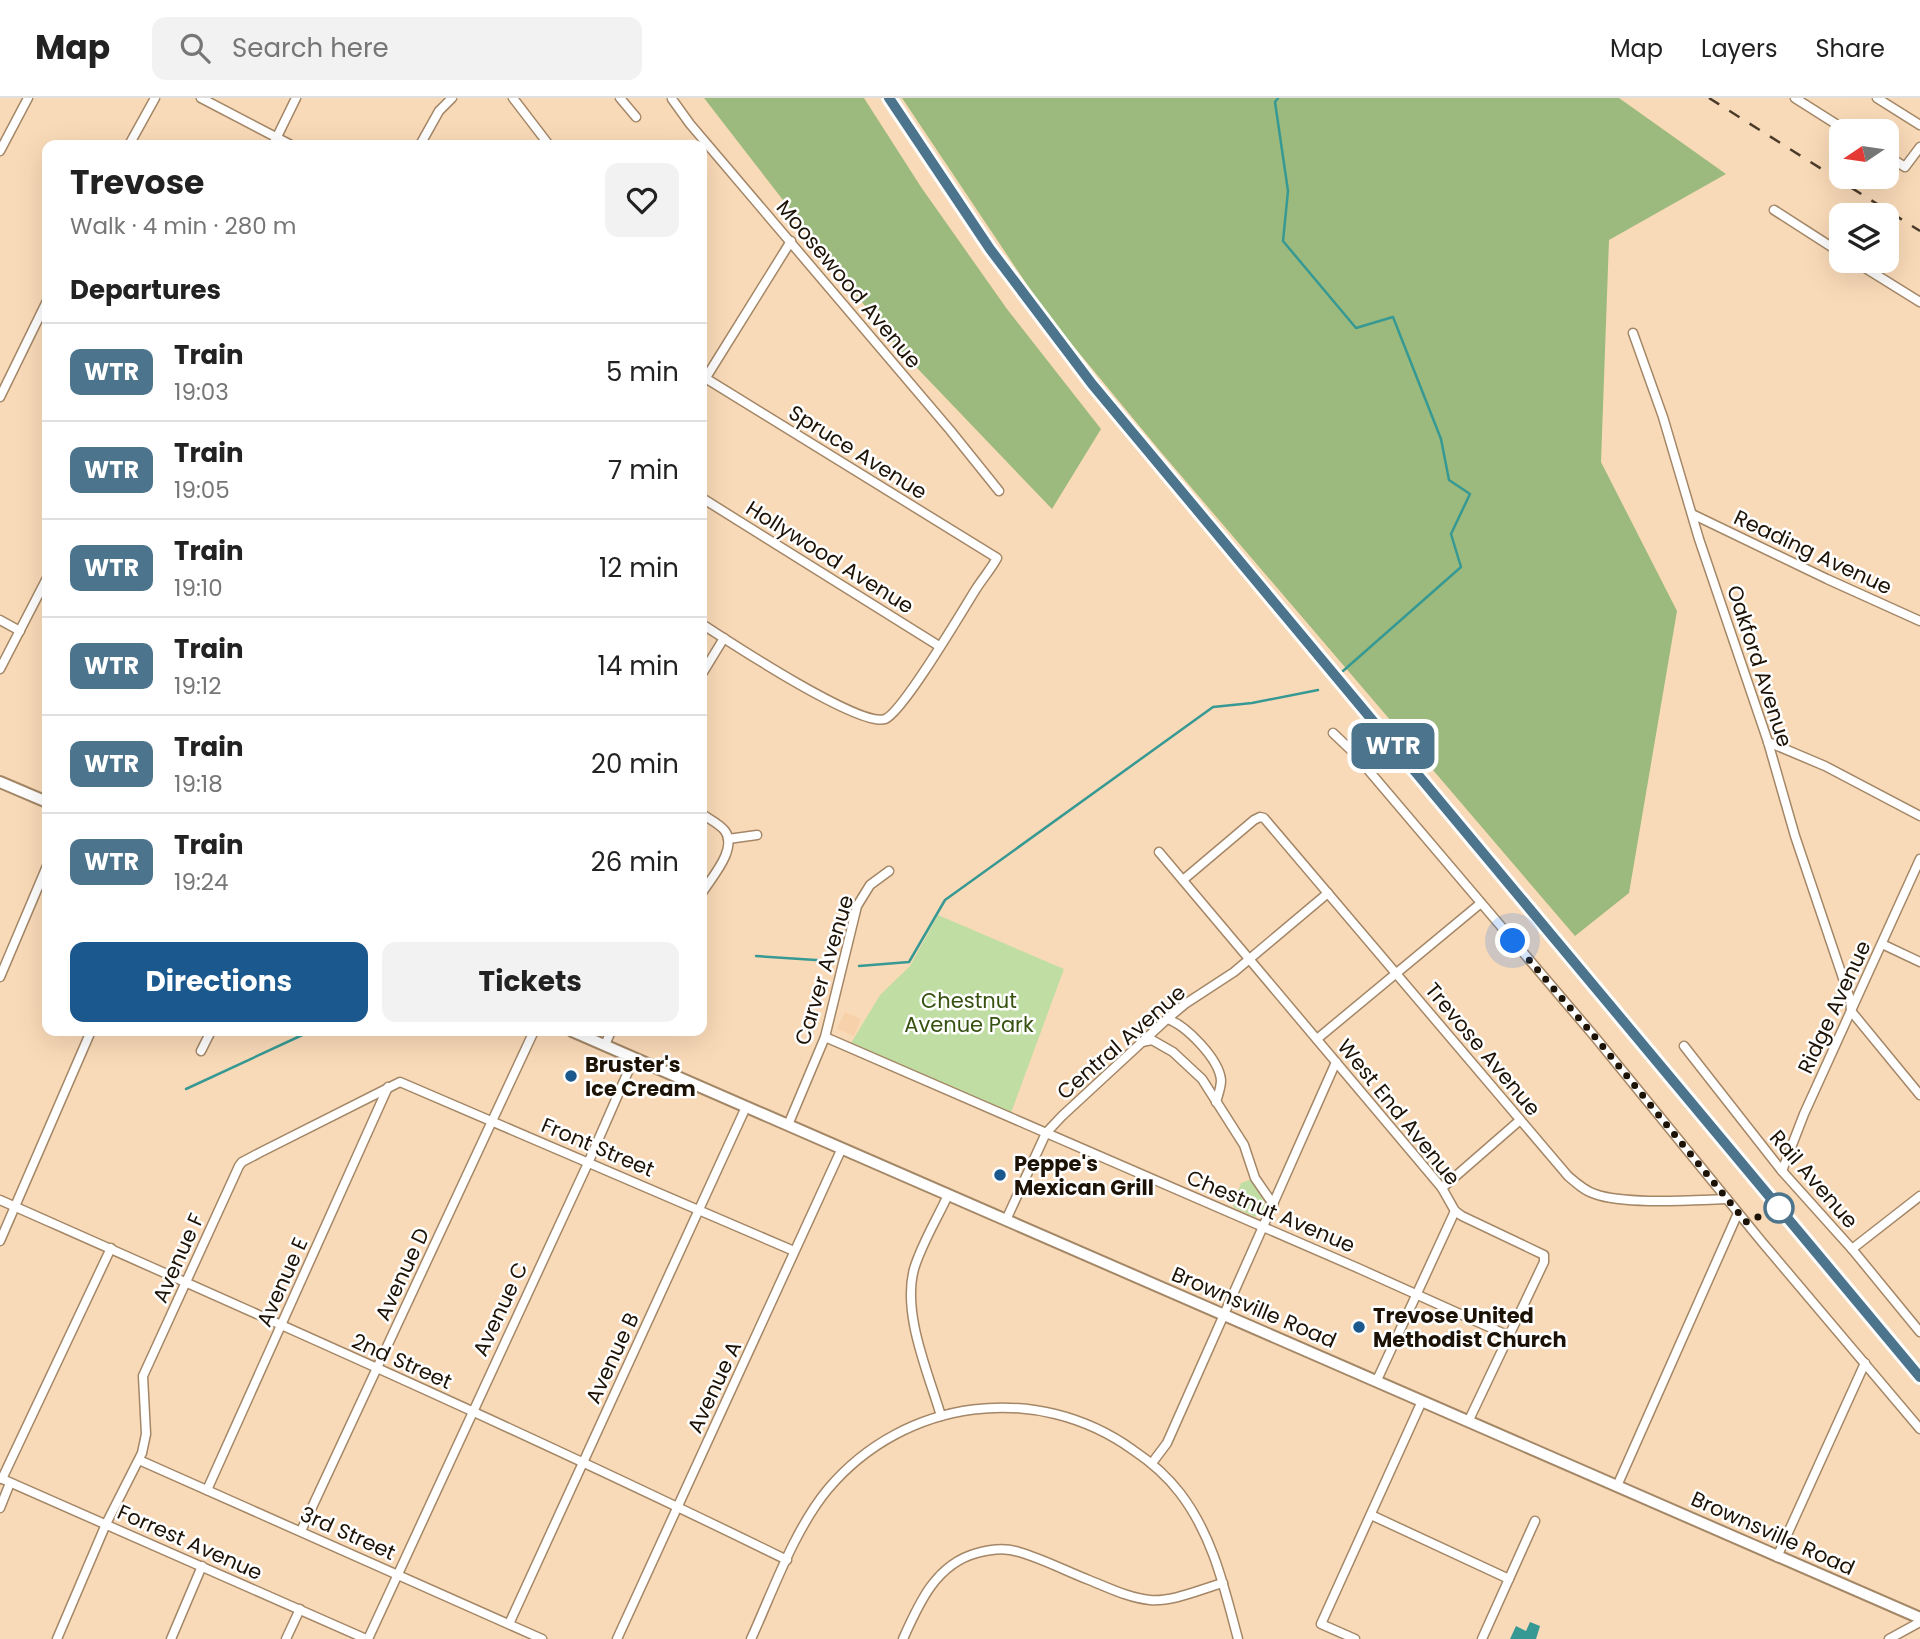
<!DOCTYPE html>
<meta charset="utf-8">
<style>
:root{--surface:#fff;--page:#f2f2f2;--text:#222;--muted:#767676;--line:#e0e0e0;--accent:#1b588e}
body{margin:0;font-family:Poppins,sans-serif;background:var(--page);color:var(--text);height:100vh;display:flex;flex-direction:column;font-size:26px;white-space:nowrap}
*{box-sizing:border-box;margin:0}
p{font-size:23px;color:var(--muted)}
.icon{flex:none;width:38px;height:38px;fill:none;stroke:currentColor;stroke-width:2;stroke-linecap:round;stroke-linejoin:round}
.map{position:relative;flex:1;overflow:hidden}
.panel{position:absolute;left:42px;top:42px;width:665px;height:896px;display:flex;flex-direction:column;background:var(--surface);border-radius:14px;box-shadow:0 7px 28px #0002}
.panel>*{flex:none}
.badge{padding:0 14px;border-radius:10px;font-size:24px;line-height:46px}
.needle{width:46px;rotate:257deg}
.tools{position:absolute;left:1829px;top:21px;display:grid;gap:14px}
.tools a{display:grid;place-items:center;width:70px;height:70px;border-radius:14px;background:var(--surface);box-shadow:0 7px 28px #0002;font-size:35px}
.you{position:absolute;width:35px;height:35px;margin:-18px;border:5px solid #fff;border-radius:50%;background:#1a73e8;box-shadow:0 0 0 10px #1a73e833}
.map>.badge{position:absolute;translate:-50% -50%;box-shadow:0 0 0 4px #fff}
h2{padding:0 28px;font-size:26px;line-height:63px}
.round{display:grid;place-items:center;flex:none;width:74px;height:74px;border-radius:14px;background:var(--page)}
.summary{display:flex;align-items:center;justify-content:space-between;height:119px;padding:0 28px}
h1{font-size:33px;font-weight:700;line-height:52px}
.primary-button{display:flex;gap:14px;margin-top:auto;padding:14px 28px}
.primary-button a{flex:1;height:80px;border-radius:14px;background:var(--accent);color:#fff;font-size:28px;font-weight:700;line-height:80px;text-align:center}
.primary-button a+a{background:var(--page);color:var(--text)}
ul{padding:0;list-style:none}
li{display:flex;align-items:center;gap:21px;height:98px;padding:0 28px;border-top:2px solid var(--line)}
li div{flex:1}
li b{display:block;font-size:26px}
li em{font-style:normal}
li .badge{min-width:77px;font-weight:700;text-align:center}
header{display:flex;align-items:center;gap:42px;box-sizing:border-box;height:98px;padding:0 35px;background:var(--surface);border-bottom:2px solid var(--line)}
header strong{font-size:33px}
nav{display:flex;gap:38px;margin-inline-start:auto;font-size:24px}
.search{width:490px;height:63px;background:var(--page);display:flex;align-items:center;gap:18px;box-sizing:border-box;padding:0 24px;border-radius:14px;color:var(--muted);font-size:26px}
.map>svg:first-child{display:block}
.built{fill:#f6d1a9}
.green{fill:#c0dda3}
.forest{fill:#9cba7d}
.water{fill:#379993}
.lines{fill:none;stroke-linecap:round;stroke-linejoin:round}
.stream{stroke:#379993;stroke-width:2.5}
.street-casing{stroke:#a48767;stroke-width:11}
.secondary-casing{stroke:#a48767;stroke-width:14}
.street{stroke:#fff;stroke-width:8}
.secondary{stroke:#fff;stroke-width:10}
.rail{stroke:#4b3b2b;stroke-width:2.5;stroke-dasharray:12 12;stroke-linecap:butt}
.line-casing{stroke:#fff;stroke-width:16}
.line{stroke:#4c748c;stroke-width:10}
.walk{stroke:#1d1206;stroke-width:7;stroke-dasharray:0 12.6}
.poi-dot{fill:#1b588e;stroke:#fff;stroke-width:2.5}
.stop-dot{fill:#fff;stroke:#4c748c;stroke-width:3.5}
.labels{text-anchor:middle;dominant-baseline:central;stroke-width:5;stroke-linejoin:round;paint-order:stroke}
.street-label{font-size:21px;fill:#1d1206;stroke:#fff}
.park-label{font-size:21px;fill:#365110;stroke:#fff}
.poi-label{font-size:21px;font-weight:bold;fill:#1d1206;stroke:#fff;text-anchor:start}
</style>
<header>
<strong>Map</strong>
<div class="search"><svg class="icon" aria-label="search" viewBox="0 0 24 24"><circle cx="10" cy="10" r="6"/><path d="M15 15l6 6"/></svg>Search here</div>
<nav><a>Map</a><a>Layers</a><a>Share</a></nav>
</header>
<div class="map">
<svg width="1920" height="1541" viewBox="0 0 1920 1541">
<rect width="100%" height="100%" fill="#f9dab8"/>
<!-- built -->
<polygon class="built" points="845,914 861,921 854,938 837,931"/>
<!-- green -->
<g class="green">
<polygon points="938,817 1064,871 1011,1015 851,945 880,897 910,868"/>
<polygon points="1252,1081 1265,1105 1263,1113 1255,1119 1233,1109 1241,1085"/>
</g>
<!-- forest -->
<g class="forest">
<polygon points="704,0 864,0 921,89 1007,211 1101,331 1052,411 896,248"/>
<polygon points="902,0 1619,0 1726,76 1609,142 1601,364 1677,513 1629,795 1575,838 1160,353 1046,215"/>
</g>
<!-- water -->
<polygon class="water" points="1530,1524 1540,1528 1536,1541 1510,1541 1516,1528 1526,1533"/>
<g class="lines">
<!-- stream -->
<g class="stream">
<polyline points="1278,0 1275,4 1288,93 1283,143 1356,230 1393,219 1441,341 1449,382 1470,396 1451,436 1461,469 1343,573"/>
<polyline points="756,858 831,863"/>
<polyline points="859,868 909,864 945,802 1213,609 1252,605 1318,592"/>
<polyline points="186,991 311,933"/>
</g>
<!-- street casing -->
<g class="street-casing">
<g id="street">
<polyline points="201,0 291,47"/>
<polyline points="513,0 549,47"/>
<polyline points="620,0 636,19"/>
<polyline points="1795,0 1847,33"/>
<polyline points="1877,0 1920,27"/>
<polyline points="672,1 690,26 950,332 999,393"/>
<polyline points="129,47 155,0"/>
<polyline points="273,47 296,0"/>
<polyline points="420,47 439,13 452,0"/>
<polyline points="0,53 28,0"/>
<polyline points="1886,57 1905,69 1920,49"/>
<polyline points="1774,112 1841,155"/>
<polyline points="1854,163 1920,204"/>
<polyline points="1633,235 1663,319 1699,441 1768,644 1795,738 1850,901 1851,913 1920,997"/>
<path d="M702,278L997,460C991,471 983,480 976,491C962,513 903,614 885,621C860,630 728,543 702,526"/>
<polyline points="702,286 791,143"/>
<polyline points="0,299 47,203"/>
<polyline points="702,400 939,548"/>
<polyline points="1692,416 1827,481 1920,523"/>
<polyline points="0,522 20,533"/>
<polyline points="0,571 47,480"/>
<polyline points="702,576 724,540"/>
<polyline points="1333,635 1353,654 1595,939 1762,1144 1920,1331"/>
<polyline points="1768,644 1825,668 1920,718"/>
<path d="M702,716C709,721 720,726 725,733C738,751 711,780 702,795"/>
<polyline points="728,741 757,737"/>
<polyline points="1159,754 1442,1090 1455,1113 1462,1118 1544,1157 1544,1164 1469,1322"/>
<path d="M1183,782L1254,722L1260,719L1264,720L1568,1078C1576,1085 1585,1093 1595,1096C1625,1107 1694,1102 1727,1101"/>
<polyline points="1882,846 1920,864"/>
<polyline points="0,879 47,768"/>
<path d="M1167,921C1186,927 1219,961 1221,982C1221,990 1218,997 1216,1004"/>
<polyline points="825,939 1360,1171 1509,1238"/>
<polyline points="1317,941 1481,805"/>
<polyline points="1142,944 1152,942 1173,954 1202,981 1244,1047 1255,1080 1273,1106"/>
<polyline points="605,947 611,933"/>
<polyline points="1684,948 1782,1073 1852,1151 1920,1234"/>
<polyline points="201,953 211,933"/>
<polyline points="788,1027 825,939 857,808 870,787 889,773"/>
<polyline points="1782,1073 1804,1016 1920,761"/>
<polyline points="1442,1090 1519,1023"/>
<path d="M0,1102C264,1219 528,1335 787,1462"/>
<polyline points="1006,1122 1046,1035 1062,1018 1167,921 1185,906 1234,874 1328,795"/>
<polyline points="0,1143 91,933"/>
<polyline points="1852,1151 1920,1098"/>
<polyline points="1377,1282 1455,1113"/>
<path d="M941,1318C928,1274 902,1216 914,1171C922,1145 937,1121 948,1097"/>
<polyline points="139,1362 542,1541"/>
<polyline points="1152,1365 1167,1345 1336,964"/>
<polyline points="0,1380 366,1541"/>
<polyline points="2,1381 111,1150"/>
<polyline points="1617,1388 1738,1115"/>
<polyline points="207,1392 388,989"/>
<polyline points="0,1410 10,1385"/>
<polyline points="1371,1417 1509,1481"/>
<polyline points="301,1433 534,933"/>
<polyline points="1777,1459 1865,1265"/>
<polyline points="509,1526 746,1009"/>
<polyline points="57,1541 106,1426 142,1355 146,1336 143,1278 239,1068 242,1064 261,1054 400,984 794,1153"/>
<polyline points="171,1541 202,1468"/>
<polyline points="286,1541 300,1511"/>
<polyline points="368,1541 589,1063 634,960"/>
<polyline points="617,1541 842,1050"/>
<path d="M751,1541C773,1493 794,1432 828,1391C905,1300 1037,1283 1133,1352C1151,1364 1167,1378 1180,1395C1213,1438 1224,1489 1238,1541"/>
<path d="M903,1541C919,1505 936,1466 977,1455C991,1451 1005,1449 1019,1454C1043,1461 1066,1473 1089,1482C1109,1490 1129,1500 1150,1502C1173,1504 1201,1491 1223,1485"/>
<polyline points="1355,1541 1321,1526 1422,1303"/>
<polyline points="1482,1541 1535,1423"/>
<polyline points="1889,1541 1920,1524"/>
</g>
</g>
<!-- secondary casing -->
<g class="secondary-casing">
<g id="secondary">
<polyline points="0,684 47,704"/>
<polyline points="572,933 1920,1520"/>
</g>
</g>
<!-- street -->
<use href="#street" class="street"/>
<!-- secondary -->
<use href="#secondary" class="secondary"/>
<!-- rail -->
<g class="rail">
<path d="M883,0C947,99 1014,196 1087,289L1920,1286"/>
<polyline points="1709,0 1920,133"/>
</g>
</g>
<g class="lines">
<!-- line casing -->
<g class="line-casing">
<polyline id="line" points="889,0 990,151 1092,286 1920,1279"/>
</g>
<!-- line -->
<use href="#line" class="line"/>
<!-- walk -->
<polyline class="walk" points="1513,843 1595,939 1746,1124 1779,1110"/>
</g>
<!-- markers -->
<g class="poi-dot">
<circle cx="571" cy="978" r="7"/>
<circle cx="1000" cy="1077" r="7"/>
<circle cx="1359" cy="1229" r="7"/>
</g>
<circle class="stop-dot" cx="1779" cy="1110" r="14"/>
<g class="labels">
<!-- street labels -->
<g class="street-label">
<text transform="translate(849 186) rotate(50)">Moosewood Avenue</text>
<text transform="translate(858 354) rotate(32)">Spruce Avenue</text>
<text transform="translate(1813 454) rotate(25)">Reading Avenue</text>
<text transform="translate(830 459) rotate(32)">Hollywood Avenue</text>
<text transform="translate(1760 568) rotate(72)">Oakford Avenue</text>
<text transform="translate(824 872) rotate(-73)">Carver Avenue</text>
<text transform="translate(1834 909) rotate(-65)">Ridge Avenue</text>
<text transform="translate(1121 944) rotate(-41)">Central Avenue</text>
<text transform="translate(1483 951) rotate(50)">Trevose Avenue</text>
<text transform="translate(1399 1014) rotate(51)">West End Avenue</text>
<text transform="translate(598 1049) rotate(23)">Front Street</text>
<text transform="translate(1814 1081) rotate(49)">Rail Avenue</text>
<text transform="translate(1271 1113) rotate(23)">Chestnut Avenue</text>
<text transform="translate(178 1160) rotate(-66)">Avenue F</text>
<text transform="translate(402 1176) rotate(-65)">Avenue D</text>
<text transform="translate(282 1184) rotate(-66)">Avenue E</text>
<text transform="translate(1254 1209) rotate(23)">Brownsville Road</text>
<text transform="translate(500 1211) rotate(-65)">Avenue C</text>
<text transform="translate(612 1260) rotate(-65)">Avenue B</text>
<text transform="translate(402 1263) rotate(24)">2nd Street</text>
<text transform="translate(714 1289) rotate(-65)">Avenue A</text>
<text transform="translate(348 1435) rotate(24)">3rd Street</text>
<text transform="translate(1773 1435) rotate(24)">Brownsville Road</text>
<text transform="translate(190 1444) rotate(24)">Forrest Avenue</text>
</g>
<!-- park labels -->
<g class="park-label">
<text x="969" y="902">Chestnut<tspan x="969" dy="24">Avenue Park</tspan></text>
</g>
<!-- poi labels -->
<g class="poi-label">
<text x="585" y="966">Bruster's<tspan x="585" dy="24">Ice Cream</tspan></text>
<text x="1014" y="1065">Peppe's<tspan x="1014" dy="24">Mexican Grill</tspan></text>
<text x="1373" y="1217">Trevose United<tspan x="1373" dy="24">Methodist Church</tspan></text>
</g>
</g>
</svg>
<div class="tools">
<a><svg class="needle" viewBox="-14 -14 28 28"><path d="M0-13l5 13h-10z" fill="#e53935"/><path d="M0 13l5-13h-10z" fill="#767676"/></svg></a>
<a><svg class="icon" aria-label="layers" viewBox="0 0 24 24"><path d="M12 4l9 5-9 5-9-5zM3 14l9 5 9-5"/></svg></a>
</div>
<div class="you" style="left:1513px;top:843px"></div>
<b class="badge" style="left:1393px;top:648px;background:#4c748c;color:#fff">WTR</b>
<section class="panel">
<div class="summary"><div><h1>Trevose</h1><p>Walk · 4 min · 280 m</p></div><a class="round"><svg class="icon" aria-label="heart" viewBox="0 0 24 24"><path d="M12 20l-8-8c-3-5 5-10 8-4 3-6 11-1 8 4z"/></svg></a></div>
<h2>Departures</h2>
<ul>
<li><span class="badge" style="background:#4c748c;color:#fff">WTR</span><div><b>Train</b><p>19:03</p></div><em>5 min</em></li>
<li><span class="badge" style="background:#4c748c;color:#fff">WTR</span><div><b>Train</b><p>19:05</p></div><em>7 min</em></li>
<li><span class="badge" style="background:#4c748c;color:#fff">WTR</span><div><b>Train</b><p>19:10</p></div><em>12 min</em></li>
<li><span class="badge" style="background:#4c748c;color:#fff">WTR</span><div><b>Train</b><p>19:12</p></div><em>14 min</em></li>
<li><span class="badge" style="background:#4c748c;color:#fff">WTR</span><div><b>Train</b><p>19:18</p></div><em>20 min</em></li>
<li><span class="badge" style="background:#4c748c;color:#fff">WTR</span><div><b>Train</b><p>19:24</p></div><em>26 min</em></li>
</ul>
<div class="primary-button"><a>Directions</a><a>Tickets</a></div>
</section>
</div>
